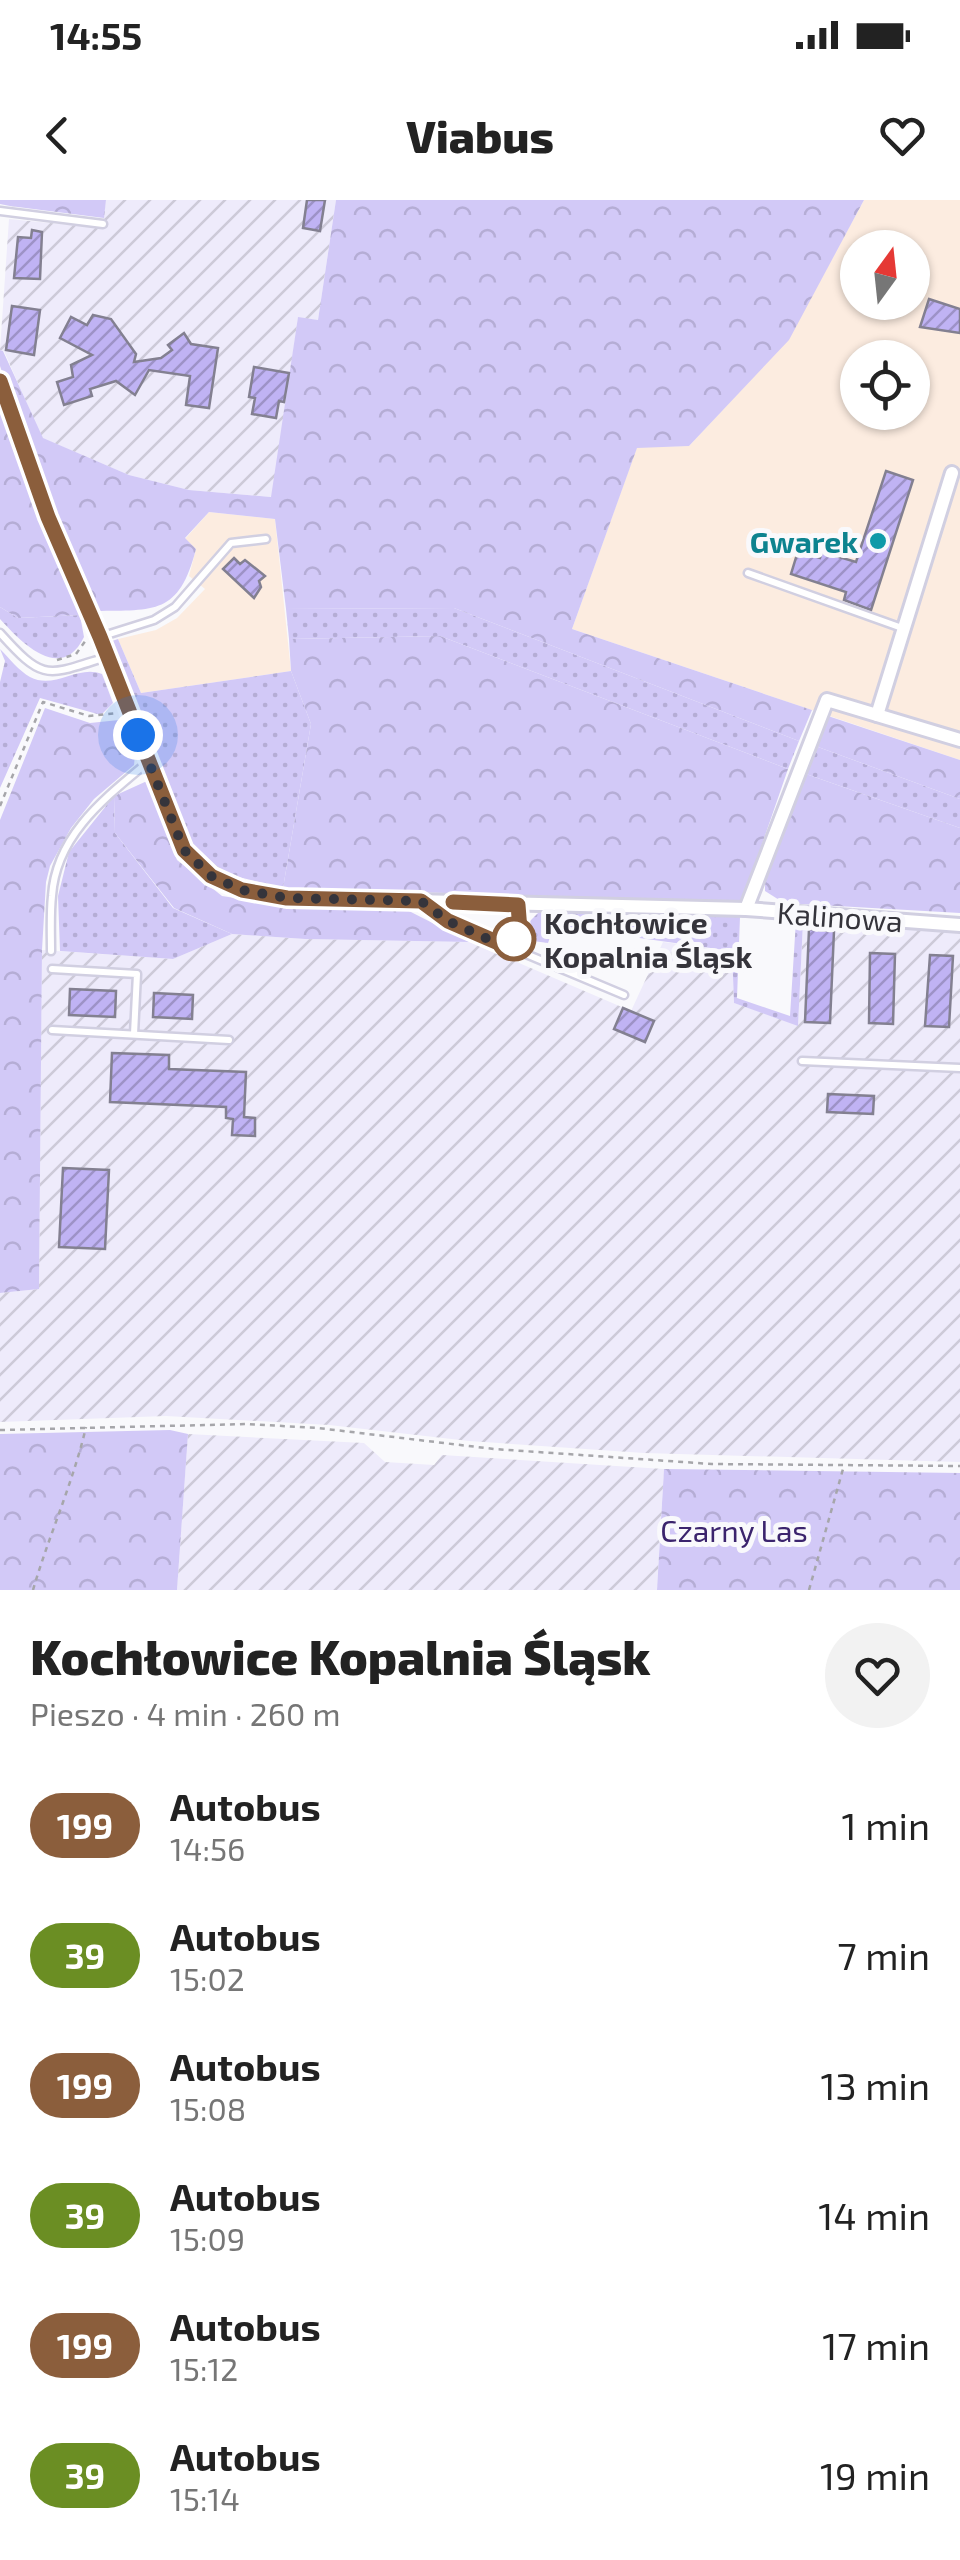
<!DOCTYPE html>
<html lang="pl">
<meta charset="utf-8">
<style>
:root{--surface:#fff;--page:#f2f2f2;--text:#222;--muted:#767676}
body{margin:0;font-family:"Exo 2",sans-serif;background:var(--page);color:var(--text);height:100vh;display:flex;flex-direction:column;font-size:38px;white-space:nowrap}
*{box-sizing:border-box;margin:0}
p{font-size:32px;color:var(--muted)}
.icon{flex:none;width:55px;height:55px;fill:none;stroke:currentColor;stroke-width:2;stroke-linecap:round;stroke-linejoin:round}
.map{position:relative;height:1390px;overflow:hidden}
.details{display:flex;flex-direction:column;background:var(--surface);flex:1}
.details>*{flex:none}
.badge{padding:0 20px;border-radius:32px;font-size:35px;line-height:65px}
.needle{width:65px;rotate:15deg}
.fabs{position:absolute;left:840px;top:30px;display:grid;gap:20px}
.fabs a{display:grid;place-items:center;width:90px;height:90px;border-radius:50%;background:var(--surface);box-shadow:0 2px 8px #0004;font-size:50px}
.you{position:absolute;width:50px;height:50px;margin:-25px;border:8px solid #fff;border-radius:50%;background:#1a73e8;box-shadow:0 0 0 15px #1a73e833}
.map>.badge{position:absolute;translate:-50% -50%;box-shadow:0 0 0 5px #fff}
.round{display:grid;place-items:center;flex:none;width:105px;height:105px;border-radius:52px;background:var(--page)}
.head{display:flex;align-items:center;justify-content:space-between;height:170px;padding:0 30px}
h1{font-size:48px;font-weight:800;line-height:75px}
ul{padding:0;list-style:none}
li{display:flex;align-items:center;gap:30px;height:130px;padding:0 30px}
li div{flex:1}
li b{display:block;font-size:38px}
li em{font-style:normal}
li .badge{min-width:110px;font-weight:700;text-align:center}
.status{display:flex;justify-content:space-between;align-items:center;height:70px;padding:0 50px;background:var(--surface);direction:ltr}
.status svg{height:28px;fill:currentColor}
header{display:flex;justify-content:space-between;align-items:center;height:130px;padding:0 30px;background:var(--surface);font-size:45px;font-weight:800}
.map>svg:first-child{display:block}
.commercial{fill:#fcece0;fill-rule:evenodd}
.industrial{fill:url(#industrial-furrows)}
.grass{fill:url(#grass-dots)}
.forest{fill:url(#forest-crowns)}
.building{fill:url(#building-hatch);stroke:#838091;stroke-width:2.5}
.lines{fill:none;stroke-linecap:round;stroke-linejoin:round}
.lane-casing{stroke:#d1cfe1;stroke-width:11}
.street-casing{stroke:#d1cfe1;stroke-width:18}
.path{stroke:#a6a6aa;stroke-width:2.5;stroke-dasharray:5 5;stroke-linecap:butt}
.lane{stroke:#fff;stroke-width:6}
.street{stroke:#fff;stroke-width:12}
.line-casing{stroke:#fff;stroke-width:22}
.line{stroke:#8b5e3c;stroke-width:15}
.walk{stroke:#35343b;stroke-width:10;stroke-dasharray:0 18}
.culture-dot{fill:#0f9aa8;stroke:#f9f9fc;stroke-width:4}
.stop-dot{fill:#fff;stroke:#8b5e3c;stroke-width:5}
.labels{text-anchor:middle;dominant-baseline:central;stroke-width:10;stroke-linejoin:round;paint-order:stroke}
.culture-label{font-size:30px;font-weight:bold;fill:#0d838f;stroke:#f9f9fc;text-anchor:end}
.street-label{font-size:30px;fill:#35343b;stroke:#f9f9fc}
.stop-label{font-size:30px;font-weight:bold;fill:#35343b;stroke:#f9f9fc;text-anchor:start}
.park-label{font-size:30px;fill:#3b246d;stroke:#f9f9fc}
</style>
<div class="status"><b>14:55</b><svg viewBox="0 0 49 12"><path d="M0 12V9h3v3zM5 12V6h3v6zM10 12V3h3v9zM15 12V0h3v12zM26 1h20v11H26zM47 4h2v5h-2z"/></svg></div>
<header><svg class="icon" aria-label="back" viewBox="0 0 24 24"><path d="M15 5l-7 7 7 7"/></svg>Viabus<svg class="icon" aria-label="heart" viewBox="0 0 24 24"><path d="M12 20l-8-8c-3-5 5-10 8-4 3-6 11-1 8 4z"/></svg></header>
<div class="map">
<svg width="960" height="1390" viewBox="0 0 960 1390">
<defs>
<pattern id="industrial-furrows" width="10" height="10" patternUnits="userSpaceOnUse" patternTransform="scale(2.5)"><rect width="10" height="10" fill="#eeebfb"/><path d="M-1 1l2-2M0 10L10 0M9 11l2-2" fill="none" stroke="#cdcad8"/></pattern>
<pattern id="grass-dots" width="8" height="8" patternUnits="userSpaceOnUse" patternTransform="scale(2.5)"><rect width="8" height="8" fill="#d2c9f7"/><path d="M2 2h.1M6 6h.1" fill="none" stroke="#b5add5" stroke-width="1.8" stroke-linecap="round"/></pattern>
<pattern id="forest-crowns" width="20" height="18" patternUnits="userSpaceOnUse" patternTransform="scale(2.5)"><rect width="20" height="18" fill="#d2c9f7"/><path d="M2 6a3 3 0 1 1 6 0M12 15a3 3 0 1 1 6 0" fill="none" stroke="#b5add5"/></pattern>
<pattern id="building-hatch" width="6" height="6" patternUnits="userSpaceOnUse" patternTransform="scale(2.5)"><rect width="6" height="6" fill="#c0b3f4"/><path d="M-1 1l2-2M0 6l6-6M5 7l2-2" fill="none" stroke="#9d92c7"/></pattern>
</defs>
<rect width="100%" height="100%" fill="#f9f9fc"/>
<!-- commercial -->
<g class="commercial">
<path d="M864,0H960V560L572,429L637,247L689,246L788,140ZM858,48H912V102H858ZM858,158H912V212H858Z"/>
<polygon points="209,312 275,319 291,471 141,493 118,439 156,430 177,418 205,389 189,376 196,349 185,339"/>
</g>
<!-- industrial -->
<g class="industrial">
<polygon points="106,0 336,0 318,120 298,118 272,297 189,290 129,275 42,238 4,151 0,150 9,19 102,28"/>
<polygon points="803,722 960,731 960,1262 644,1253 469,1241 329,1225 166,1216 0,1222 0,1093 39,1089 42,750 173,759 232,734 305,739 470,742 631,811 663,742 732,751 734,803 798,825"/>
<polygon points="188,1234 364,1243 385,1262 434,1265 442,1255 664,1269 657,1390 177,1390"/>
</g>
<!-- grass -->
<g class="grass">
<path d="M0,407L18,418L80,415L84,437C61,484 21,442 0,419Z"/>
<polygon points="454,408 799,541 788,569 440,436 289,439 286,409"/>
<polygon points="118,439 141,493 291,471 311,524 283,688 222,673 187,644 133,495 109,442"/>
<path d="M0,449C9,458 19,471 30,477C55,490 78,464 102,474L113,503L101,515L40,498L0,588V482L5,461Z"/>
<polygon points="818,547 960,599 960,628 806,574"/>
<polygon points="114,596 115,633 173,708 232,734 173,759 60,751 58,696 69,652"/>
<polygon points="539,712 740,717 737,798 790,816 796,720 803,722 798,826 734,803 732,751 554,726 548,743 533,741 529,747 526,739 528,723"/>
</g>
<!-- forest -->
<g class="forest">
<polygon points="0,0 106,0 104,18 10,6 0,4"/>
<path d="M336,0H864L789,140L689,246L637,248L572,429L812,510L799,541L454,408L286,409L275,319L209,312L185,338L196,349C179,415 155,410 96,411L51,316L0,166V150L3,151L43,238L129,275L189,290L271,297L298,117L318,120Z"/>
<polygon points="0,206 34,303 80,415 18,418 0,407"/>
<polygon points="440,436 788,569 742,702 283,688 311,524 291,471 289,439"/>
<path d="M45,508L90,523L119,520C132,527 136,551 134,565L94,599L71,628L50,666L46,682L42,750L39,1089L0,1093V620Z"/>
<polygon points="828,516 960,560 960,599 818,547"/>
<polygon points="806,574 960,628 960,713 784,703 765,691 765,676"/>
<polygon points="147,581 177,660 222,696 293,707 407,710 470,742 305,739 232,734 174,708 115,633 114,596"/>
<polygon points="170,1230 188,1234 177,1390 0,1390 0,1234"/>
<polygon points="664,1269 960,1273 960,1390 657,1390"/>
</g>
<!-- building -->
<g class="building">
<polygon points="307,0 325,0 320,31 303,28"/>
<polygon points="32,30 42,32 40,79 14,78 18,37 31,38"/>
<polygon points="929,99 960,109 960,133 920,127"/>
<polygon points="12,106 40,110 34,155 6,150"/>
<polygon points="93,115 111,119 136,154 134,162 161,158 172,150 168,145 184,133 191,144 218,148 209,208 186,205 190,176 149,170 135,195 116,181 90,189 92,196 64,205 57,182 73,177 71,165 92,155 60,138 71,117 87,125"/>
<polygon points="254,167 289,173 284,202 279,201 276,218 252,214 255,198 249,197"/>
<polygon points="886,271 913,280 871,410 844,400 846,392 791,374 798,351 820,358 822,352 856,362"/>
<polygon points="234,358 240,364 245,360 265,376 259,381 261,387 254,398 223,369"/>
<polygon points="809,729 834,731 830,823 805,822"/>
<polygon points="870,753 895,754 893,824 869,823"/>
<polygon points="930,755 953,756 949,827 925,826"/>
<polygon points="70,789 116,791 115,817 69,815"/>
<polygon points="154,793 193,795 192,819 153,817"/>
<polygon points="623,808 654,821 645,842 614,829"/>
<polygon points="112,853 169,855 169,869 246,872 244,917 255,918 255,936 232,935 233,919 226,918 226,907 110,902"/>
<polygon points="828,894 874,896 873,914 827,912"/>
<polygon points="63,968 109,970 105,1049 59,1047"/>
</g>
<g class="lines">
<!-- lane casing -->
<g class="lane-casing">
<g id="lane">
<polyline points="0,11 103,24"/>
<polyline points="748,373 902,428"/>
<path d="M0,433C44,482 46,476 106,457"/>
<polyline points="100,437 154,420 175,407 231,343 266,339"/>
<path d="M426,705L448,721L501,744C522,741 522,722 518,705"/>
<polyline points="502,744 624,795"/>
<path d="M51,751C51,733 50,714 52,696C56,635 105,598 148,562"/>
<polyline points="52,769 137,774 134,834"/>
<polyline points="52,830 229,840"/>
<polyline points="802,861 960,868"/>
</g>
</g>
<!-- street casing -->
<g class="street-casing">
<g id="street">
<path d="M0,181L47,317L100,437L184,650C221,686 238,689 287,698L746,709L960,725"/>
<polyline points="877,515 952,273"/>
<polyline points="746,709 827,500 960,540"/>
</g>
</g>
<!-- path -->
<g class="path">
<polyline points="57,460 76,454 86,440"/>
<polyline points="0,606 43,502 89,516 117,513"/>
<polyline points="0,1230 247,1224 318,1228 494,1249 712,1264 960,1266"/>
<path d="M33,1390C49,1335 73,1283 86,1227"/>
<polyline points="809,1390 843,1269"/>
</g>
<!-- lane -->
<use href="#lane" class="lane"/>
<!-- street -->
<use href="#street" class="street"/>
</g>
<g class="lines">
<!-- line casing -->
<g class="line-casing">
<polyline id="line" points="0,181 48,317 100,437 184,650 211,676 242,690 287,698 421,701 448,721 501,744 517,736 520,730 518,705 453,702"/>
</g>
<!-- line -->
<use href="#line" class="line"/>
<!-- walk -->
<polyline class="walk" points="138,535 184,650 211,676 242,690 287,698 421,701 448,721 488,739 501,744 514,739"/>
</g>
<!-- markers -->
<circle class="culture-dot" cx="878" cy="341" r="10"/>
<circle class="stop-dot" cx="514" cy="739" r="20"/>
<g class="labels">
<!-- culture labels -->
<g class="culture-label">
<text x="858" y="341">Gwarek</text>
</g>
<!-- street labels -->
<g class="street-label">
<text transform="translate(840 716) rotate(4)">Kalinowa</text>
</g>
<!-- stop labels -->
<g class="stop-label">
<text x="544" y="722">Kochłowice<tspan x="544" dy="34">Kopalnia Śląsk</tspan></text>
</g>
<!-- park labels -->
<g class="park-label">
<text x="734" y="1330">Czarny Las</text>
</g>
</g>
</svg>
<div class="fabs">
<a><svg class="needle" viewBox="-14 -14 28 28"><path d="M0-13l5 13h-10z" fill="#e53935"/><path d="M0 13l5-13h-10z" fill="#767676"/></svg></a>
<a><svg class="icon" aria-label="locate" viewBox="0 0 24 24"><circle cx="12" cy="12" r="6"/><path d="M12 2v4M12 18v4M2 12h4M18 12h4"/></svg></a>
</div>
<div class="you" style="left:138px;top:535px"></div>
</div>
<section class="details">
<div class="head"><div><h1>Kochłowice Kopalnia Śląsk</h1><p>Pieszo · 4 min · 260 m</p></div><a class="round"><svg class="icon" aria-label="heart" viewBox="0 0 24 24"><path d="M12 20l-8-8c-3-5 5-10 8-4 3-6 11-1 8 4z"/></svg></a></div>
<ul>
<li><span class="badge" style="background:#8b5e3c;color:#fff">199</span><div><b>Autobus</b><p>14:56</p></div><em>1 min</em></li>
<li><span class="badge" style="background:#6b8e23;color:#fff">39</span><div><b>Autobus</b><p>15:02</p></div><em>7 min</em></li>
<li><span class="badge" style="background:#8b5e3c;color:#fff">199</span><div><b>Autobus</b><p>15:08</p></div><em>13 min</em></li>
<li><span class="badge" style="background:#6b8e23;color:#fff">39</span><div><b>Autobus</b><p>15:09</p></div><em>14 min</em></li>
<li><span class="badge" style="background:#8b5e3c;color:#fff">199</span><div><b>Autobus</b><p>15:12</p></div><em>17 min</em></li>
<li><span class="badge" style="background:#6b8e23;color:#fff">39</span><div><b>Autobus</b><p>15:14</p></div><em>19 min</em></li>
</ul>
</section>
